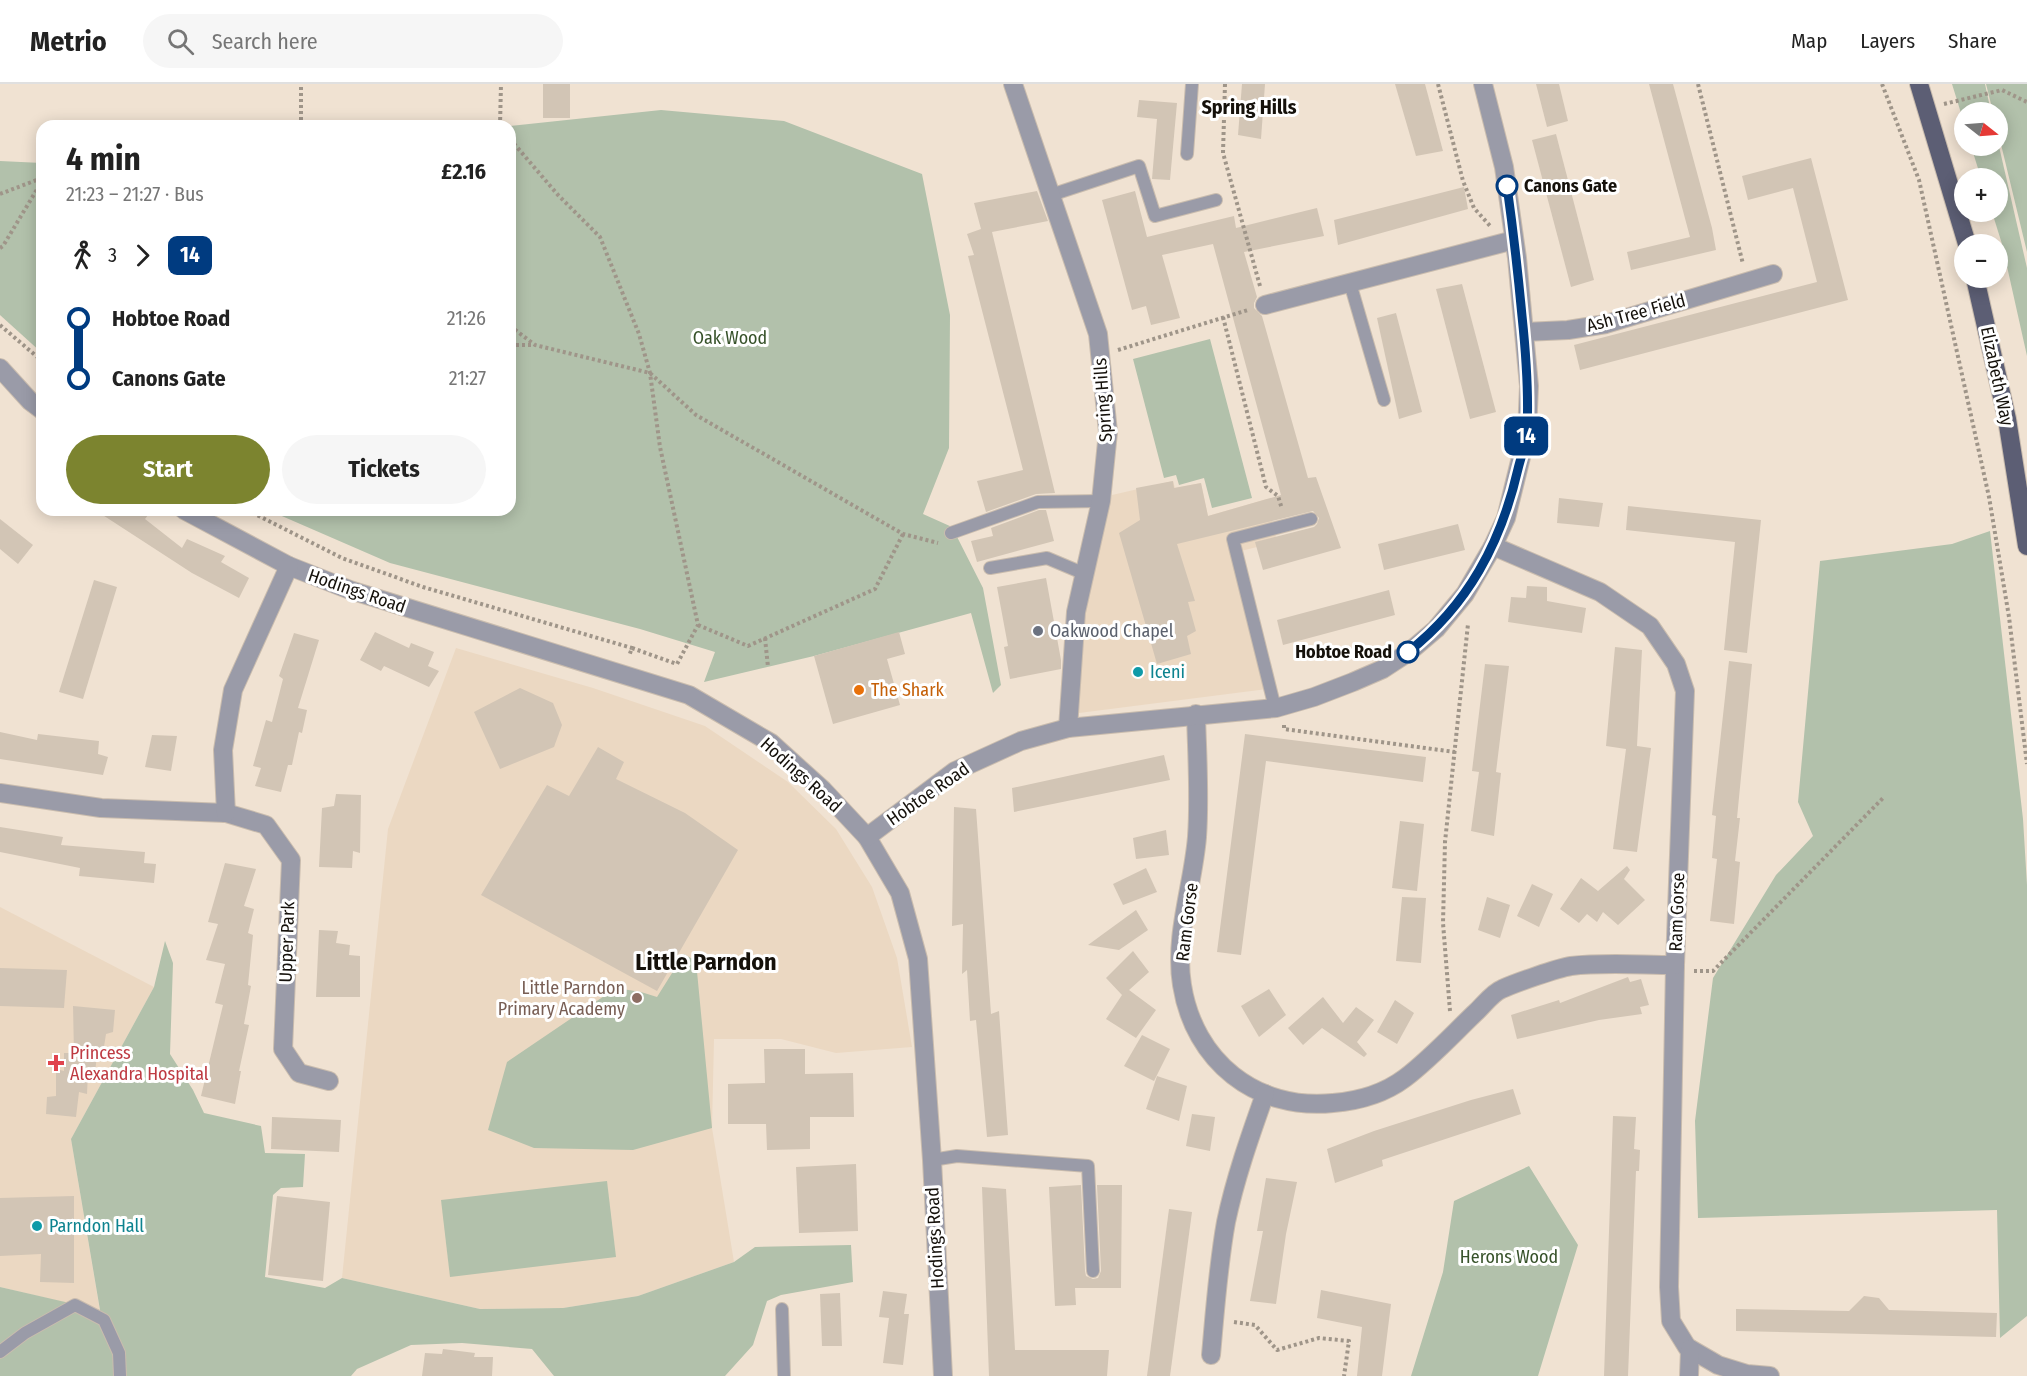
<!DOCTYPE html>
<meta charset="utf-8">
<style>
:root{--surface:#fff;--page:#f6f6f6;--text:#222;--muted:#767676;--line:#e0e0e0;--accent:#7c842f}
body{margin:0;font-family:"Fira Sans Condensed",sans-serif;background:var(--page);color:var(--text);height:100vh;display:flex;flex-direction:column;font-size:22px;white-space:nowrap}
*{box-sizing:border-box;margin:0}
p{font-size:20px;color:var(--muted)}
.icon{flex:none;width:33px;height:33px;fill:none;stroke:currentColor;stroke-width:2;stroke-linecap:round;stroke-linejoin:round}
.map{position:relative;flex:1;overflow:hidden}
.sheet{position:absolute;left:36px;top:36px;width:480px;height:396px;display:flex;flex-direction:column;background:var(--surface);border-radius:18px;box-shadow:0 3px 15px #0003}
.sheet>*{flex:none}
.badge{padding:0 12px;border-radius:9px;font-size:21px;line-height:39px}
.needle{width:39px;rotate:107deg}
.tools{position:absolute;left:1954px;top:18px;display:grid;gap:12px}
.tools a{display:grid;place-items:center;width:54px;height:54px;border-radius:50%;background:var(--surface);box-shadow:0 3px 15px #0003;font-size:30px}
.map>.badge{position:absolute;translate:-50% -50%;box-shadow:0 0 0 3px #fff}
.legs{display:flex;align-items:center;gap:9px;height:66px;padding:0 30px;font-size:20px}
.legs p{margin-inline-start:auto}
.summary{display:flex;align-items:center;justify-content:space-between;height:102px;padding:0 30px}
h1{font-size:33px;font-weight:700;line-height:45px}
.cta{display:flex;gap:12px;margin-top:auto;padding:12px 30px}
.cta a{flex:1;height:69px;border-radius:36px;background:var(--accent);color:#fff;font-size:24px;font-weight:700;line-height:69px;text-align:center}
.cta a+a{background:var(--page);color:var(--text)}
ul{padding:0 30px;list-style:none}
li{display:flex;align-items:center;gap:21px;height:60px;font-size:22px}
li i{display:grid;place-items:center;width:9px;height:100%;margin:0 8px;background:currentColor}
li i::after{content:'';width:15px;height:15px;margin:-8px;border:4px solid;border-radius:50%;background:var(--surface)}
li p{margin-inline-start:auto}
li:first-child i{background:linear-gradient(#0000 50%,currentColor 0)}
li:last-child i{background:linear-gradient(currentColor 50%,#0000 0)}
header{display:flex;align-items:center;gap:36px;box-sizing:border-box;height:84px;padding:0 30px;background:var(--surface);border-bottom:2px solid var(--line)}
header strong{font-size:28px}
nav{display:flex;gap:33px;margin-inline-start:auto;font-size:21px}
.search{width:420px;height:54px;background:var(--page);display:flex;align-items:center;gap:15px;box-sizing:border-box;padding:0 21px;border-radius:33px;color:var(--muted);font-size:22px}
.map>svg:first-child{display:block}
.built{fill:#ebd8c2}
.green{fill:#b2c1ab}
.building{fill:#d2c5b5}
.lines{fill:none;stroke-linecap:round;stroke-linejoin:round}
.service-casing{stroke:#c9bcae;stroke-width:14}
.minor-casing{stroke:#c9bcae;stroke-width:20}
.primary-casing{stroke:#c9bcae;stroke-width:20}
.path{stroke:#9f9589;stroke-width:4;stroke-dasharray:3 3;stroke-linecap:butt}
.service{stroke:#9a9ba8;stroke-width:12}
.minor{stroke:#9a9ba8;stroke-width:18}
.primary{stroke:#5c5e74;stroke-width:18}
.line-1-casing{stroke:#fff;stroke-width:14}
.line-1{stroke:#003b80;stroke-width:9}
.stop-1-dot{fill:#fff;stroke:#003b80;stroke-width:3}
.worship-dot{fill:#6b7280;stroke:#fff;stroke-width:2}
.culture-dot{fill:#0f9aa8;stroke:#fff;stroke-width:2}
.food-dot{fill:#e8710a;stroke:#fff;stroke-width:2}
.education-dot{fill:#8d6e63;stroke:#fff;stroke-width:2}
.health-dot{fill:#e0444e;stroke:#fff;stroke-width:2}
.labels{text-anchor:middle;dominant-baseline:central;stroke-width:6;stroke-linejoin:round;paint-order:stroke}
.stop-label{font-size:18px;font-weight:bold;fill:#15110b;stroke:#fff;text-anchor:start}
.street-label{font-size:18px;fill:#15110b;stroke:#fff}
.park-label{font-size:18px;fill:#37522a;stroke:#fff}
.worship-label{font-size:18px;fill:#5b616d;stroke:#fff;text-anchor:start}
.culture-label{font-size:18px;fill:#0d838f;stroke:#fff;text-anchor:start}
.food-label{font-size:18px;fill:#c56008;stroke:#fff;text-anchor:start}
.education-label{font-size:18px;fill:#785e54;stroke:#fff;text-anchor:end}
.health-label{font-size:18px;fill:#be3a42;stroke:#fff;text-anchor:start}
.neighbourhood-label{font-size:20px;font-weight:bold;fill:#15110b;stroke:#fff}
.district-label{font-size:24px;font-weight:bold;fill:#15110b;stroke:#fff}
</style>
<header>
<strong>Metrio</strong>
<div class="search"><svg class="icon" aria-label="search" viewBox="0 0 24 24"><circle cx="10" cy="10" r="6"/><path d="M15 15l6 6"/></svg>Search here</div>
<nav><a>Map</a><a>Layers</a><a>Share</a></nav>
</header>
<div class="map">
<svg width="2027" height="1292" viewBox="0 0 2027 1292">
<rect width="100%" height="100%" fill="#f0e2d2"/>
<!-- built -->
<g class="built">
<polygon points="1173,397 1175,404 1201,399 1208,432 1267,415 1277,458 1237,468 1267,605 1079,629 1083,534 1112,411"/>
<polygon points="456,564 593,604 705,642 788,698 836,745 872,803 897,874 912,963 836,969 781,955 714,955 712,1044 734,1178 638,1212 563,1224 480,1225 342,1194 388,745"/>
<polygon points="0,823 154,903 71,1055 100,1227 0,1203"/>
</g>
<!-- green -->
<g class="green">
<polygon points="1952,0 1985,0 1991,28 1965,28 1965,42"/>
<polygon points="1986,0 2027,0 2027,168 1998,48 1998,28 1993,28"/>
<polygon points="661,26 784,37 922,90 950,231 949,364 923,430 952,443 983,504 1001,601 993,609 971,529 814,572 704,598 715,568 640,545 390,479 268,426 510,426 510,42"/>
<polygon points="1998,58 2027,184 2027,272 2002,160 1992,128 1998,128 1998,94 1981,94 1971,62 1998,62"/>
<polygon points="0,77 42,79 42,269 0,231"/>
<polygon points="1210,255 1252,414 1212,424 1204,394 1179,401 1176,391 1164,394 1133,275"/>
<polygon points="1990,447 2023,735 2027,801 2027,1232 2000,1254 1997,1126 1698,1134 1695,1037 1713,894 1776,791 1813,752 1798,718 1820,477 1952,460"/>
<polygon points="165,857 173,879 170,970 193,1006 204,1029 261,1042 265,1069 305,1070 303,1103 281,1104 273,1111 265,1193 325,1204 342,1194 480,1225 563,1224 638,1212 734,1178 755,1163 851,1161 853,1198 781,1211 767,1217 753,1261 725,1292 554,1292 532,1265 462,1259 411,1261 357,1285 351,1292 0,1292 0,1203 100,1226 71,1055 154,903"/>
<polygon points="684,870 696,877 712,1044 633,1066 534,1064 488,1046 507,978 616,904 641,908 657,913"/>
<polygon points="1529,1082 1578,1161 1538,1292 1411,1292 1443,1188 1454,1117"/>
<polygon points="607,1097 616,1173 450,1193 441,1116"/>
</g>
<!-- building -->
<g class="building">
<rect x="543" y="0" width="27" height="34"/>
<polygon points="1242,0 1265,0 1261,55 1238,51"/>
<polygon points="1395,0 1425,0 1443,67 1416,72"/>
<polygon points="1536,0 1559,0 1568,37 1547,43"/>
<polygon points="1649,0 1673,0 1712,144 1716,166 1631,186 1627,168 1690,153"/>
<polygon points="1139,16 1177,19 1170,96 1152,95 1157,35 1137,33"/>
<polygon points="1556,50 1594,196 1571,203 1532,56"/>
<polygon points="1811,74 1848,216 1580,286 1574,261 1817,198 1793,104 1748,116 1742,92"/>
<polygon points="1464,103 1468,125 1338,161 1334,136"/>
<polygon points="1037,107 1048,137 992,148 1055,409 1036,410 986,428 977,397 1023,386 968,172 974,171 967,150 981,145 974,119"/>
<polygon points="1135,107 1147,153 1234,132 1236,144 1317,124 1324,152 1244,168 1257,213 1254,219 1254,224 1262,232 1308,394 1316,393 1341,464 1263,486 1255,458 1314,443 1317,440 1319,434 1313,427 1177,460 1195,517 1188,518 1196,547 1187,552 1191,570 1157,580 1119,449 1140,436 1136,404 1173,397 1174,404 1201,399 1208,432 1281,411 1213,160 1162,171 1180,234 1151,241 1146,222 1132,226 1102,116"/>
<polygon points="1462,200 1496,328 1470,335 1436,205"/>
<polygon points="1396,229 1422,328 1399,335 1377,234"/>
<polygon points="1559,414 1603,419 1599,443 1557,439"/>
<polygon points="1628,422 1761,436 1747,569 1724,566 1735,458 1626,446"/>
<polygon points="95,426 152,426 145,435 182,464 187,455 225,472 221,478 249,494 239,514 192,489"/>
<polygon points="1039,426 1046,426 1054,457 977,478 971,457 993,452 991,444"/>
<polygon points="0,435 33,461 18,480 0,465"/>
<polygon points="1458,440 1465,466 1384,486 1378,460"/>
<polygon points="1046,494 1061,576 1061,585 1010,595 1004,563 1008,562 997,503"/>
<polygon points="94,496 117,503 83,615 59,608"/>
<polygon points="1527,502 1547,503 1547,517 1586,524 1582,549 1508,538 1511,513 1526,514"/>
<polygon points="1389,506 1395,531 1283,561 1277,536"/>
<polygon points="375,548 409,564 411,559 434,568 428,582 439,587 429,603 384,582 381,587 360,576"/>
<polygon points="899,548 905,570 887,575 900,621 833,640 814,572"/>
<polygon points="294,549 319,556 298,624 307,626 302,649 299,648 292,681 288,681 281,708 255,702 261,684 253,682 266,636 272,638 283,595 279,592"/>
<polygon points="1615,563 1642,566 1637,662 1651,664 1637,768 1613,765 1626,665 1606,662"/>
<polygon points="1729,577 1752,580 1737,734 1740,734 1735,777 1740,778 1734,840 1710,837 1717,775 1712,774 1716,732 1712,731"/>
<polygon points="1485,580 1509,582 1496,688 1501,689 1494,752 1471,747 1479,688 1472,687"/>
<polygon points="520,604 553,619 562,641 554,663 500,685 474,628"/>
<polygon points="0,648 37,656 38,650 99,657 98,670 108,673 103,691 0,675"/>
<polygon points="1245,650 1426,673 1423,698 1266,677 1241,871 1217,868"/>
<polygon points="152,651 177,652 171,687 145,683"/>
<polygon points="598,663 624,678 616,695 685,729 738,766 657,907 481,811 547,701 569,712"/>
<polygon points="1164,671 1170,696 1014,728 1012,704"/>
<polygon points="336,710 361,711 360,769 353,767 352,784 319,783 322,724 334,722"/>
<polygon points="954,723 976,725 991,930 999,927 1008,1051 987,1053 976,936 970,937 967,886 962,890 963,840 952,842"/>
<polygon points="1400,737 1424,740 1417,807 1392,804"/>
<polygon points="0,743 63,753 61,761 145,768 144,779 156,780 154,799 79,792 80,784 0,768"/>
<polygon points="1166,746 1169,771 1136,775 1133,754"/>
<polygon points="225,779 256,785 244,822 254,825 248,849 253,851 248,901 251,902 244,940 249,941 239,987 241,987 235,1020 201,1012 223,921 215,919 225,880 206,876 218,840 208,838"/>
<polygon points="1627,782 1630,786 1624,795 1645,816 1618,841 1603,828 1597,838 1587,830 1579,839 1560,825 1581,794 1598,807"/>
<polygon points="1146,784 1157,808 1123,821 1113,800"/>
<polygon points="1532,800 1553,810 1539,843 1517,832"/>
<polygon points="1402,813 1426,814 1421,879 1396,877"/>
<polygon points="1487,813 1510,821 1500,854 1478,846"/>
<polygon points="1136,826 1148,846 1119,866 1088,861"/>
<polygon points="319,846 338,847 336,859 350,861 349,871 360,872 360,913 316,913"/>
<polygon points="1133,867 1149,888 1129,906 1156,926 1136,954 1106,935 1122,911 1106,894"/>
<polygon points="0,884 67,886 64,924 0,922"/>
<polygon points="1628,893 1630,898 1641,895 1649,921 1640,923 1642,930 1599,936 1517,955 1511,931 1559,916 1560,919"/>
<polygon points="1269,905 1286,931 1259,953 1241,922"/>
<polygon points="1323,913 1343,939 1356,923 1374,936 1357,958 1367,970 1364,973 1322,944 1303,961 1288,944"/>
<polygon points="1395,916 1414,929 1397,960 1377,948"/>
<polygon points="73,922 115,926 113,948 106,950 103,969 97,969 95,990 88,989 87,1010 79,1008 76,1033 46,1030 47,1013 56,1012 56,985 64,987 64,969 74,969"/>
<polygon points="1142,951 1170,965 1154,997 1124,982"/>
<polygon points="764,965 805,965 805,990 853,989 854,1033 810,1033 810,1065 767,1066 766,1040 728,1040 728,1000 765,999"/>
<polygon points="1157,992 1187,1002 1179,1037 1146,1025"/>
<polygon points="1513,1005 1521,1030 1382,1076 1383,1082 1335,1099 1327,1065 1374,1047 1471,1016"/>
<polygon points="1192,1030 1215,1033 1210,1067 1186,1062"/>
<polygon points="1613,1032 1636,1033 1634,1065 1640,1066 1639,1087 1636,1087 1628,1292 1604,1292"/>
<polygon points="272,1033 341,1036 339,1068 271,1065"/>
<polygon points="856,1080 858,1147 799,1149 796,1083"/>
<polygon points="1266,1094 1297,1098 1286,1150 1276,1220 1250,1217 1263,1147 1257,1147"/>
<polygon points="1081,1101 1085,1187 1086,1192 1093,1195 1098,1194 1101,1187 1097,1101 1122,1101 1121,1204 1075,1204 1076,1221 1055,1222 1049,1103"/>
<polygon points="982,1103 1006,1105 1015,1266 1109,1266 1107,1292 989,1292"/>
<polygon points="74,1112 74,1199 40,1198 41,1170 0,1172 0,1114"/>
<polygon points="277,1112 330,1118 323,1197 268,1191"/>
<polygon points="1169,1125 1192,1128 1170,1292 1147,1292"/>
<polygon points="1321,1206 1391,1220 1382,1292 1357,1292 1362,1243 1317,1234"/>
<polygon points="883,1207 907,1210 904,1230 909,1230 903,1281 883,1279 889,1234 879,1233"/>
<polygon points="840,1209 842,1262 822,1262 820,1210"/>
<polygon points="1864,1212 1879,1214 1889,1226 1997,1229 1996,1253 1736,1247 1736,1225 1849,1227"/>
<polygon points="443,1265 475,1269 474,1273 493,1273 492,1292 422,1292 425,1269 442,1270"/>
</g>
<g class="lines">
<!-- service casing -->
<g class="service-casing">
<g id="service">
<polyline points="1187,70 1192,0"/>
<polyline points="1051,111 1139,82 1155,132 1216,116"/>
<polyline points="1350,199 1384,316"/>
<polyline points="951,449 1038,418 1101,417"/>
<polyline points="990,484 1047,474 1085,490"/>
<polyline points="1275,624 1233,455 1311,435"/>
<polyline points="932,1076 957,1072 1088,1082 1093,1187"/>
<polyline points="782,1225 784,1292"/>
<polyline points="0,1268 25,1249 75,1221 104,1236 119,1269 120,1292"/>
</g>
</g>
<!-- minor casing -->
<g class="minor-casing">
<g id="minor">
<polyline points="1013,0 1098,250 1108,348 1101,417 1076,528 1068,644"/>
<polyline points="1265,221 1514,156"/>
<polyline points="1524,248 1568,246 1606,240 1773,190"/>
<polyline points="0,284 30,317 42,326"/>
<polyline points="184,426 289,482 350,506 689,611 771,659 823,706 867,753 900,809 918,875 932,1076 943,1292"/>
<polyline points="1493,462 1600,508 1650,542 1676,580 1685,607 1675,881 1669,1203 1671,1237 1687,1263 1718,1281 1747,1290 1770,1292"/>
<path d="M1196,630C1197,671 1200,712 1197,753C1193,802 1174,852 1182,901C1194,977 1256,1027 1333,1019C1358,1017 1385,1009 1405,994C1430,975 1452,951 1475,929C1483,922 1492,909 1502,905C1515,899 1558,884 1571,882C1604,878 1641,881 1675,881"/>
<polyline points="0,709 101,724 226,729 266,741 291,776 283,965 299,989 329,997"/>
<polyline points="226,729 223,666 233,606 289,482"/>
<polyline points="867,753 955,687 1021,657 1068,644 1276,624 1314,613 1353,598 1383,585 1409,568 1436,545 1465,510 1493,462 1506,434 1527,349 1529,302 1517,174 1504,83 1483,0"/>
<path d="M1211,1271C1215,1227 1218,1182 1226,1138C1235,1095 1250,1052 1265,1010"/>
<polyline points="1689,1292 1690,1265"/>
</g>
</g>
<!-- primary casing -->
<g class="primary-casing">
<g id="primary">
<polyline points="1919,0 1967,160"/>
<polyline points="1975,194 2007,335 2027,462"/>
</g>
</g>
<!-- path -->
<g class="path">
<polyline points="1225,0 1223,69 1260,202"/>
<polyline points="1438,0 1463,97 1474,124 1491,143"/>
<polyline points="1698,0 1743,180"/>
<polyline points="1882,0 1919,96 1989,413 2009,533 2027,680"/>
<polyline points="1944,20 2002,6 2027,18"/>
<polyline points="301,42 301,0"/>
<polyline points="500,42 501,0"/>
<polyline points="510,55 558,111 600,153 639,250 650,289 660,363 698,541 677,580 632,564 629,572"/>
<polyline points="0,110 42,94"/>
<polyline points="0,164 3,162 42,97"/>
<polyline points="1223,233 1266,403 1278,412 1282,425"/>
<polyline points="0,241 42,277"/>
<polyline points="510,242 535,261 650,289 696,331 903,450 938,459"/>
<polyline points="510,261 533,261"/>
<polyline points="1118,266 1248,226"/>
<polyline points="247,426 342,474 423,503 632,564"/>
<polyline points="698,541 748,562 875,505 903,450"/>
<polyline points="765,554 768,583"/>
<polyline points="1284,641 1284,645 1455,668"/>
<polyline points="1694,887 1713,887 1884,713"/>
<polyline points="1450,927 1443,839 1445,758 1468,540"/>
<polyline points="1234,1238 1255,1241 1277,1266 1319,1254 1349,1257 1344,1292"/>
</g>
<!-- service -->
<use href="#service" class="service"/>
<!-- minor -->
<use href="#minor" class="minor"/>
<!-- primary -->
<use href="#primary" class="primary"/>
</g>
<g class="lines">
<!-- line-1 casing -->
<g class="line-1-casing">
<path id="line-1" d="M1408,568C1468,521 1501,459 1518,385C1521,373 1526,359 1527,346C1529,307 1526,270 1522,232C1518,189 1513,145 1507,102"/>
</g>
<!-- line-1 -->
<use href="#line-1" class="line-1"/>
</g>
<!-- markers -->
<g class="stop-1-dot">
<circle cx="1507" cy="102" r="10"/>
<circle cx="1408" cy="568" r="10"/>
</g>
<circle class="worship-dot" cx="1038" cy="547" r="6"/>
<g class="culture-dot">
<circle cx="1138" cy="588" r="6"/>
<circle cx="37" cy="1142" r="6"/>
</g>
<circle class="food-dot" cx="859" cy="606" r="6"/>
<circle class="education-dot" cx="637" cy="914" r="6"/>
<path class="health-dot" d="M53 970h6v6h6v6h-6v6h-6v-6h-6v-6h6z"/>
<g class="labels">
<!-- stop labels -->
<g class="stop-label">
<text x="1524" y="102">Canons Gate</text>
<text x="1392" y="568" text-anchor="end">Hobtoe Road</text>
</g>
<!-- street labels -->
<g class="street-label">
<text transform="translate(1636 229) rotate(-15)">Ash Tree Field</text>
<text transform="translate(1997 292) rotate(78)">Elizabeth Way</text>
<text transform="translate(1103 316) rotate(-94)">Spring Hills</text>
<text transform="translate(357 507) rotate(19)">Hodings Road</text>
<text transform="translate(801 691) rotate(42)">Hodings Road</text>
<text transform="translate(928 710) rotate(-35)">Hobtoe Road</text>
<text transform="translate(1677 828) rotate(-88)">Ram Gorse</text>
<text transform="translate(1187 838) rotate(-83)">Ram Gorse</text>
<text transform="translate(287 858) rotate(-88)">Upper Park</text>
<text transform="translate(935 1154) rotate(-93)">Hodings Road</text>
</g>
<!-- park labels -->
<g class="park-label">
<text x="730" y="254">Oak Wood</text>
<text x="1509" y="1173">Herons Wood</text>
</g>
<!-- worship labels -->
<g class="worship-label">
<text x="1050" y="547">Oakwood Chapel</text>
</g>
<!-- culture labels -->
<g class="culture-label">
<text x="1150" y="588">Iceni</text>
<text x="49" y="1142">Parndon Hall</text>
</g>
<!-- food labels -->
<g class="food-label">
<text x="871" y="606">The Shark</text>
</g>
<!-- education labels -->
<g class="education-label">
<text x="625" y="904">Little Parndon<tspan x="625" dy="21">Primary Academy</tspan></text>
</g>
<!-- health labels -->
<g class="health-label">
<text x="70" y="969">Princess<tspan x="70" dy="21">Alexandra Hospital</tspan></text>
</g>
<!-- neighbourhood labels -->
<g class="neighbourhood-label">
<text x="1249" y="23">Spring Hills</text>
</g>
<!-- district labels -->
<g class="district-label">
<text x="706" y="878">Little Parndon</text>
</g>
</g>
</svg>
<div class="tools">
<a><svg class="needle" viewBox="-14 -14 28 28"><path d="M0-13l5 13h-10z" fill="#e53935"/><path d="M0 13l5-13h-10z" fill="#767676"/></svg></a>
<a>+</a>
<a>−</a>
</div>
<b class="badge" style="left:1526px;top:352px;background:#003b80;color:#fff">14</b>
<section class="sheet">
<div class="summary"><div><h1>4 min</h1><p>21:23 – 21:27 · Bus</p></div><b>£2.16</b></div>
<div class="legs"><svg class="icon" aria-label="walk" viewBox="0 0 24 24"><circle cx="13" cy="4" r="2"/><path d="M13 8l-2 6 4 7M11 14l-3 7M7 12l3-4h3l4 4"/></svg>3<svg class="icon" aria-label="forward" viewBox="0 0 24 24"><path d="M9 5l7 7-7 7"/></svg><b class="badge" style="background:#003b80;color:#fff">14</b></div>
<ul>
<li><i style="color:#003b80"></i><b>Hobtoe Road</b><p>21:26</p></li>
<li><i style="color:#003b80"></i><b>Canons Gate</b><p>21:27</p></li>
</ul>
<div class="cta"><a>Start</a><a>Tickets</a></div>
</section>
</div>
